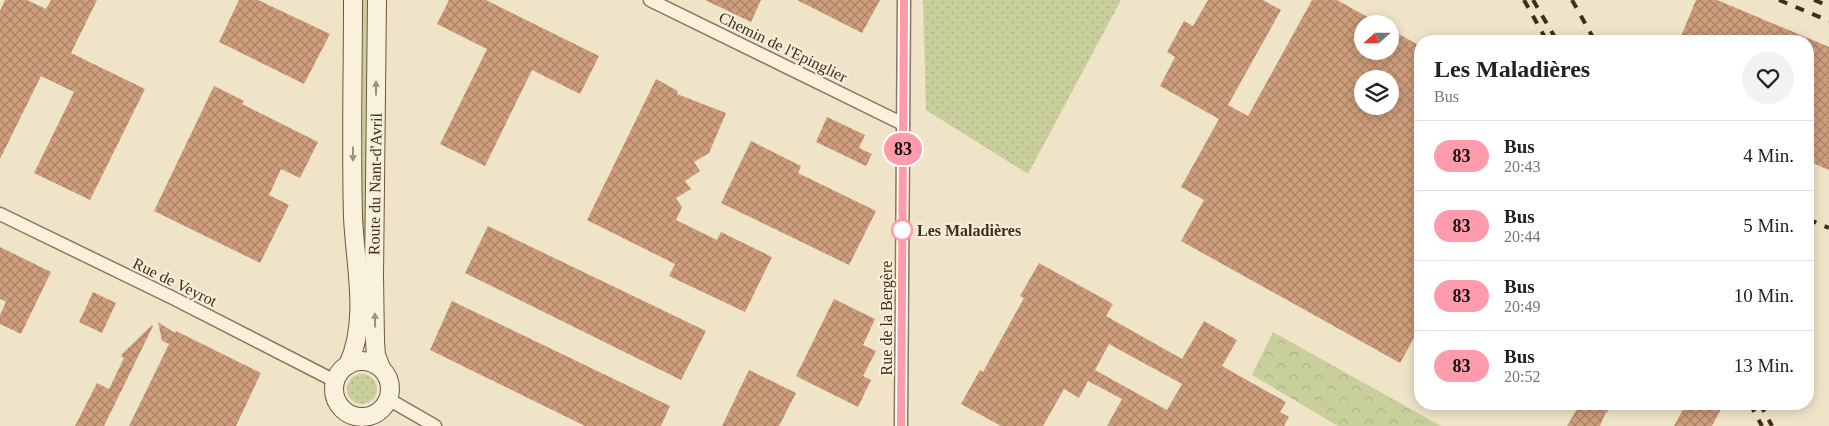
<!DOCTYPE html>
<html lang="de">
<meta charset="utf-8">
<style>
:root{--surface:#fff;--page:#f2f2f2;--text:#222;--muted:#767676;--line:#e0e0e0}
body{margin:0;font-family:Georgia,serif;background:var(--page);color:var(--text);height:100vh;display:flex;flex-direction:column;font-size:19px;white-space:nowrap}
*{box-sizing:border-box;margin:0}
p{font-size:16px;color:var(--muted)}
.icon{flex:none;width:28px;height:28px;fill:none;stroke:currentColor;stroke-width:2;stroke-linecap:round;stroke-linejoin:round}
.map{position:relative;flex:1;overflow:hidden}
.side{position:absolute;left:1414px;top:35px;width:400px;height:375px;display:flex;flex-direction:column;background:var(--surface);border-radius:20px;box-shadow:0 2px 12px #0003}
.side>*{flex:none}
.badge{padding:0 10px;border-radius:16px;font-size:18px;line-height:32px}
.needle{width:32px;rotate:249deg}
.controls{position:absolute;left:1354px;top:15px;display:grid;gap:10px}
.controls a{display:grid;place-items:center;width:45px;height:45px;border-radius:50%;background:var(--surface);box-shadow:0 2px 12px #0003;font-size:25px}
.map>.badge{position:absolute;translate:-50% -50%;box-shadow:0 0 0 2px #fff}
.round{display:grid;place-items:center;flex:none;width:52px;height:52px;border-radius:26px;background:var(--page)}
.summary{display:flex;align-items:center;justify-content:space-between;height:85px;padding:0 20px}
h1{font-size:24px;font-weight:700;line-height:38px}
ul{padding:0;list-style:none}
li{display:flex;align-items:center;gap:15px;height:70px;padding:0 20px;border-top:1px solid var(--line)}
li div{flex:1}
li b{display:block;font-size:19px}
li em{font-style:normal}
li .badge{min-width:55px;font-weight:700;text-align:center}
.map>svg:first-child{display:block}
.grass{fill:url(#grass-dots)}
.park{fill:url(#park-crowns)}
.building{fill:url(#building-cross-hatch);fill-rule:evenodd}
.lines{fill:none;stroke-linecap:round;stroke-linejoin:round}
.minor-casing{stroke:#8d765c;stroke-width:15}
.secondary-casing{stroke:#6f573f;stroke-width:20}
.minor{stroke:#faf1dc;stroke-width:12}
.secondary{stroke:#faf1dc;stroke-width:18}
.rail{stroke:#3d2e20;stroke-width:4;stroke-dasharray:9 9;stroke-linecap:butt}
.oneway{fill:#9c907e}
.line-casing{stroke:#fff;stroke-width:11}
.line{stroke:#ff9baa;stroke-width:8}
.stop-dot{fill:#fff;stroke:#ff9baa;stroke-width:2.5}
.labels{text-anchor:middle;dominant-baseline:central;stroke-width:4.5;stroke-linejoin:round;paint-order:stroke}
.street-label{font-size:16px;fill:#3d2e20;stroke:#f7eed8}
.stop-label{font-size:16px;font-weight:bold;fill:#3d2e20;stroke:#f7eed8;text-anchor:start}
</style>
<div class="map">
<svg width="1829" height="426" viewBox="0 0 1829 426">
<defs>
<pattern id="grass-dots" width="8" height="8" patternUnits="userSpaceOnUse" patternTransform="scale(1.25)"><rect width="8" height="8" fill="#c9cf9b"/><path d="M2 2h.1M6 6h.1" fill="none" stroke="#aeb285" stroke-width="1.8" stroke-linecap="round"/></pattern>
<pattern id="park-crowns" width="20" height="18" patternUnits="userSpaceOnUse" patternTransform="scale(1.25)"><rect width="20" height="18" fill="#c9cf9b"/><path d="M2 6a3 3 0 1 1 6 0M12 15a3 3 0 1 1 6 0" fill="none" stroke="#aeb285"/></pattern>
<pattern id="building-cross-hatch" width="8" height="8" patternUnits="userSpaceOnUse" patternTransform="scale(1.25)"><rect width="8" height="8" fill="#cf9f7d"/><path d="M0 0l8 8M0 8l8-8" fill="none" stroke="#a98266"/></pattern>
</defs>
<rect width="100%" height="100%" fill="#f0e4c8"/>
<!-- grass -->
<g class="grass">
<polygon points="363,0 367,0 366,210 369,338 361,337 365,297 362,210"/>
<polygon points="923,0 1121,0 1028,174 926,110"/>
<circle cx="362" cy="389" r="15"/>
</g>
<!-- park -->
<polygon class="park" points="1273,332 1441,426 1338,426 1252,375"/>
<!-- building -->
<g class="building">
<polygon points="5,0 27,0 46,9 51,0 97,0 71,53 145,89 90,200 34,173 74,92 41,76 0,159 0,11"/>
<polygon points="239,0 258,0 330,34 304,84 219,42"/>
<polygon points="449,0 486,0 599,56 580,94 532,70 485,166 440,144 487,49 437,24"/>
<polygon points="705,0 761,0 751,22"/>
<polygon points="797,0 880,0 862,33"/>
<path d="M1208,0H1263L1281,10L1228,105L1248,116L1312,0H1337L1380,24H1362V51H1390V29L1420,46V327L1400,363L1181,241L1204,200L1181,187L1219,119L1160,86L1175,57L1167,52L1184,21L1193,26ZM1362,79H1390V106H1362Z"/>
<polygon points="1696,0 1717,0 1829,47 1829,170 1808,161 1808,41 1679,41"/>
<polygon points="656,79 678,91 677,94 726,113 709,153 694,162 700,171 685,181 691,189 676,198 682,207 676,220 717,240 721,232 772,257 745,312 669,276 675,264 587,220"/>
<polygon points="214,86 244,101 242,104 318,142 300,178 281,169 269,195 289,205 260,263 154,211"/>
<polygon points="827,117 865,135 859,148 872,154 866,166 816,142"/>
<polygon points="751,141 801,166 798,173 876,211 849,265 721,203"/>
<polygon points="488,226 706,331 681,380 465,273"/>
<polygon points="0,247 51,272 21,334 0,324 0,315 6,302 0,299"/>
<path d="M1039,263L1113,304L1106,316L1182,359L1204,321L1237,340L1222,366L1286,402L1280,412L1289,417L1284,426H1107L1122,399L1088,381L1079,398L1064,389L1043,426H1001L961,404L980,370L983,372L1024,298L1020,296ZM1109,344L1182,384L1167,410L1095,370Z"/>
<polygon points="93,292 116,303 102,333 79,322"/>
<polygon points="834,299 875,319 863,345 876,351 863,376 871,380 858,407 796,376"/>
<polygon points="452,301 670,406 661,426 585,426 430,350"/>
<polygon points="158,322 175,333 176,331 261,373 236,426 129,426 169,344 162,341"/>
<polygon points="152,325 153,326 104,426 75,426 97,383 109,389 124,358 121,356 122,354"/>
<polygon points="749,370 796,393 779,426 722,426"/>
<polygon points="1580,404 1615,404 1605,414 1600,426 1567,426"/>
<polygon points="1686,404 1712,404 1721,409 1712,426 1674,426"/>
</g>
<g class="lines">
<!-- minor casing -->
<g class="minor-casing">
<g id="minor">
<polyline points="650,0 903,124"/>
<polyline points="0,214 173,298 335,381"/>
<polyline points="388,399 435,426"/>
<polyline points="901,426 904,0"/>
</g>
</g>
<!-- secondary casing -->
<g class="secondary-casing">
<g id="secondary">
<polyline points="377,0 374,276 375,341 376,355 381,368"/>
<circle cx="362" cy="389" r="28"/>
<path d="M348,365C369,320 355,265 353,217C351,145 353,72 353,0"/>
</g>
</g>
<!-- minor -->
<use href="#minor" class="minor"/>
<!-- secondary -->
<use href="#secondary" class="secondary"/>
<!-- rail -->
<g class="rail">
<polyline points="1524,0 1547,41"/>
<polyline points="1533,0 1557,41"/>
<polyline points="1572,0 1595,41"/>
<polyline points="1779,0 1829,21"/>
<polyline points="1814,0 1829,6"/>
<polyline points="1808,219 1829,228"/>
<polyline points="1750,404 1762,426"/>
<polyline points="1760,404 1772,426"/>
</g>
</g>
<!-- one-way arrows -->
<defs><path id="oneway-solid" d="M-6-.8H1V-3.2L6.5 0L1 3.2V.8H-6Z" transform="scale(1.25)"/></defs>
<g class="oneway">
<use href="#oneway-solid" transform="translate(376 88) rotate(-90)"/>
<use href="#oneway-solid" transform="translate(353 154) rotate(90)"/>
<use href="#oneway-solid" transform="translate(375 320) rotate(-91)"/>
</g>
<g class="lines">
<!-- line casing -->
<g class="line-casing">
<polyline id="line" points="901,426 904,0"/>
</g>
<!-- line -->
<use href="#line" class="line"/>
</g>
<!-- markers -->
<circle class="stop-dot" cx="902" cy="230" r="10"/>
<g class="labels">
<!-- street labels -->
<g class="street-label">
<text transform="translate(783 47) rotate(26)">Chemin de l'Epinglier</text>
<text transform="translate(375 184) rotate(-89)">Route du Nant-d'Avril</text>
<text transform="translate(175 282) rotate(26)">Rue de Veyrot</text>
<text transform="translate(886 318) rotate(-90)">Rue de la Bergère</text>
</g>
<!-- stop labels -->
<g class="stop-label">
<text x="917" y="230">Les Maladières</text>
</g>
</g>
</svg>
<div class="controls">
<a><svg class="needle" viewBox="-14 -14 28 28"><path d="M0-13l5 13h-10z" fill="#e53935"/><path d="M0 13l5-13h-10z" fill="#767676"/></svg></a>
<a><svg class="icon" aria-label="layers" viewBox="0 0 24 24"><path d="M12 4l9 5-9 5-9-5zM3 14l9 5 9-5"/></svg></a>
</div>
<b class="badge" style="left:903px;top:149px;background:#ff9baa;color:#111">83</b>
<section class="side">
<div class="summary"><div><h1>Les Maladières</h1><p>Bus</p></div><a class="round"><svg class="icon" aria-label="heart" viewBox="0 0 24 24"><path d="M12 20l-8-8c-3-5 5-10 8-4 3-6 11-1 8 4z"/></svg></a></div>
<ul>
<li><span class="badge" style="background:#ff9baa;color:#111">83</span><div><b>Bus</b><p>20:43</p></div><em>4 Min.</em></li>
<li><span class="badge" style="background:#ff9baa;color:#111">83</span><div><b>Bus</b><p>20:44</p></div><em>5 Min.</em></li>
<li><span class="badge" style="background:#ff9baa;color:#111">83</span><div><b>Bus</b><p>20:49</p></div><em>10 Min.</em></li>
<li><span class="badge" style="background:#ff9baa;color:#111">83</span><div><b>Bus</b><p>20:52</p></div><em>13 Min.</em></li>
</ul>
</section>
</div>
